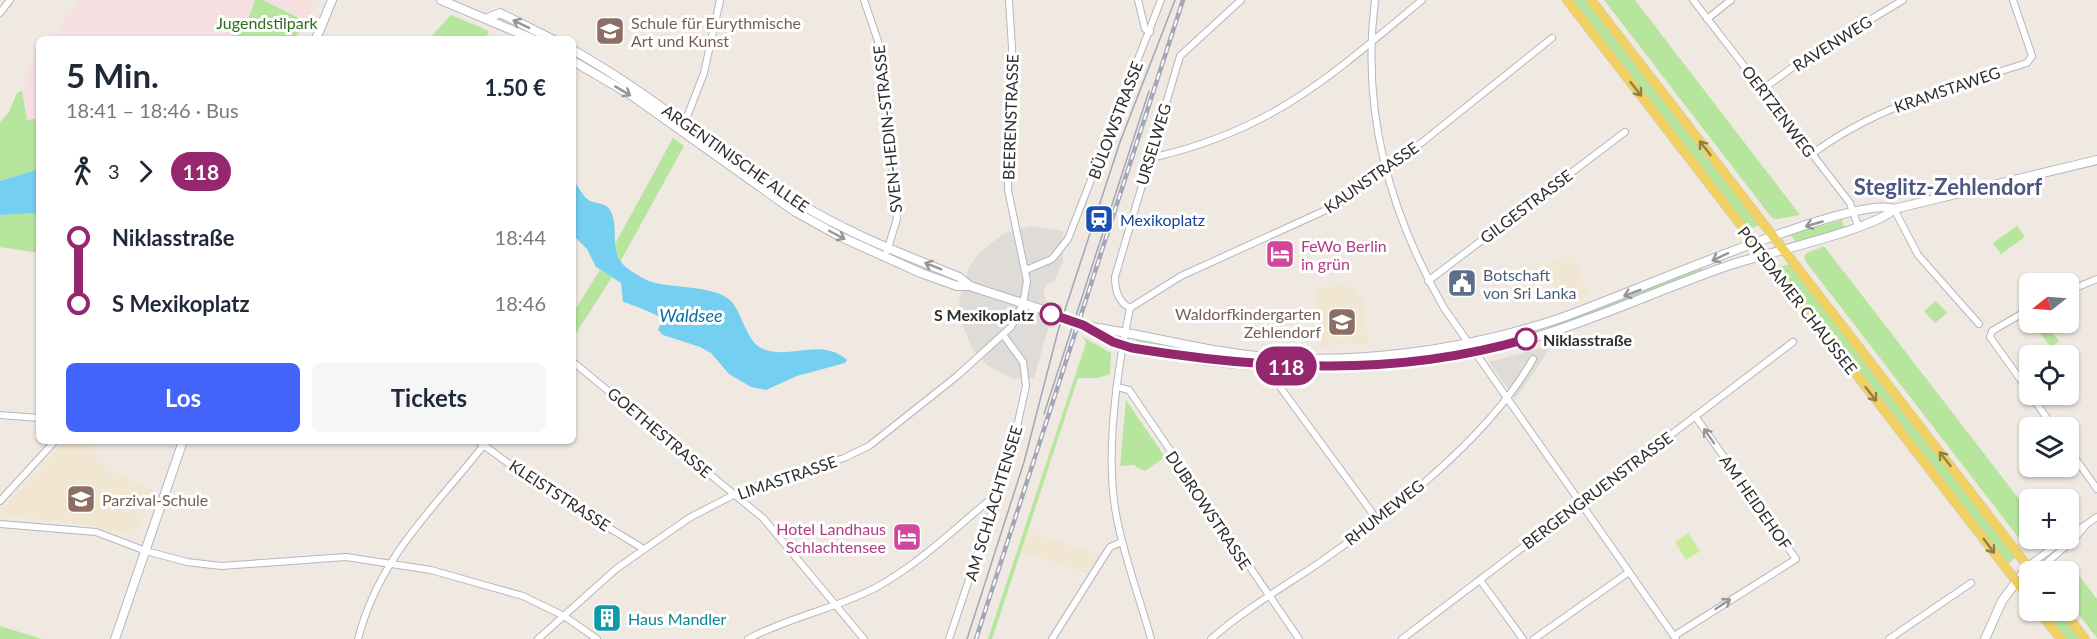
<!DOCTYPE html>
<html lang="de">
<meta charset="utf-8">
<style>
:root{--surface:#fff;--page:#f6f6f7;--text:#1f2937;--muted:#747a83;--accent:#4264fb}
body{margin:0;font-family:Lato,sans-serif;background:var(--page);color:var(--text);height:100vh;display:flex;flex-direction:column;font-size:22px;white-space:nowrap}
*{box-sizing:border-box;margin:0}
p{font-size:20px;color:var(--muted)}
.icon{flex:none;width:33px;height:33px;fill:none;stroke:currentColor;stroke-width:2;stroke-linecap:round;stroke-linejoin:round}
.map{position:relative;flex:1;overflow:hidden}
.side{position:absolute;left:36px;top:36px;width:540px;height:408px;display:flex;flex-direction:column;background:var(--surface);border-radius:9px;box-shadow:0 2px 4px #0004}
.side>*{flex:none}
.badge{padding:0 12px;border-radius:20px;font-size:21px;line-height:39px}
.needle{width:39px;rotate:253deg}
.fabs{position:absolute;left:2019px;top:273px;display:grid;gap:12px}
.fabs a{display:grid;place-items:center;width:60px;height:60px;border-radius:9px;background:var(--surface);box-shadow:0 2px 4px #0004;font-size:30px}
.map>.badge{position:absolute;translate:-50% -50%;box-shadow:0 0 0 3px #fff}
.legs{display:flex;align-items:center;gap:9px;height:66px;padding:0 30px;font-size:20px}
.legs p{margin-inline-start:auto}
.headline{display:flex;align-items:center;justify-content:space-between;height:102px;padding:0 30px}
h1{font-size:33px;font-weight:700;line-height:45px}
.cta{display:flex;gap:12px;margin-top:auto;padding:12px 30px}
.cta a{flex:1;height:69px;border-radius:9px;background:var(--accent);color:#fff;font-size:24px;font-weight:700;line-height:69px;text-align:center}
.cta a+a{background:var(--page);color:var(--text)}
ul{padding:0 30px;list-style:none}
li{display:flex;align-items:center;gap:21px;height:66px;font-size:22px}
li i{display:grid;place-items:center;width:9px;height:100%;margin:0 8px;background:currentColor}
li i::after{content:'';width:15px;height:15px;margin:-8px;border:4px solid;border-radius:50%;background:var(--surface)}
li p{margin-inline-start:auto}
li:first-child i{background:linear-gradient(#0000 50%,currentColor 0)}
li:last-child i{background:linear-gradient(currentColor 50%,#0000 0)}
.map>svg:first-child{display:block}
.education{fill:#f0e6d1}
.medical{fill:#f5dfe0}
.green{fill:#b6e59e}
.pitch{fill:#c9ec9a}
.plaza{fill:#dfdcd8}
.water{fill:#75cff0}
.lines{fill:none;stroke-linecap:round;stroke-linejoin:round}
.street-casing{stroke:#b4b7c1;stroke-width:8}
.secondary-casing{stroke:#b4b7c1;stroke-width:10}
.primary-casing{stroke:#c9c9c9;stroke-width:10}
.street{stroke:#fff;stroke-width:6}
.secondary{stroke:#fff;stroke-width:8}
.primary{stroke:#f2d163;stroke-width:9}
.tram{stroke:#a3a6b8;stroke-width:1.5}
.rail-casing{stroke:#a3a6b8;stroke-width:4.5}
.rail{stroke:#fff;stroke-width:2;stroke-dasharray:7;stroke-linecap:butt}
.oneway{stroke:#969696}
.oneway2{stroke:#908048}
.line-1-casing{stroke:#fff;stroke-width:14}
.line-1{stroke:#95276e;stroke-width:9}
.stop-1-dot{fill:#fff;stroke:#95276e;stroke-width:3}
.labels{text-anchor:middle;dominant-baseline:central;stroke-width:6;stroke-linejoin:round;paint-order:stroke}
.park-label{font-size:16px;fill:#2c6e1b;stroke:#fff}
.education-label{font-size:16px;fill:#785e54;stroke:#fff;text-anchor:start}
.street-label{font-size:16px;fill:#2e2e2e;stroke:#fff}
.transit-label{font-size:16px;fill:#164399;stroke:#fff;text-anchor:start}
.hotel-label{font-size:16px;fill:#b23c85;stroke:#fff;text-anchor:start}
.service-label{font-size:16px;fill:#4e5e75;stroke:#fff;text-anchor:start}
.stop-label{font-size:16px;font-weight:bold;fill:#2e2e2e;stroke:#fff;text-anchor:end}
.culture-label{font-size:16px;fill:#0d838f;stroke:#fff;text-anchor:start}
.water-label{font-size:18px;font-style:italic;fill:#0d6fa3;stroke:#fff}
.district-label{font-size:22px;font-weight:bold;fill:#4d5680;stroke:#fff}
</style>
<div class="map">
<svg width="2097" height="639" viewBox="0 0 2097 639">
<rect width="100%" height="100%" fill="#efe9e1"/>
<!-- education -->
<g class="education">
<polygon points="1573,254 1587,296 1562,305 1547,263"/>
<polygon points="1348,285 1364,301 1368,344 1319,346 1317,288"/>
<polygon points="64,441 82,441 106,464 104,469 153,489 135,536 79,523 4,516 3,509"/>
<polygon points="1026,531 1100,555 1087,573 1020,552"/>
</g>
<!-- medical -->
<g class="medical">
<polygon points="80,0 315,0 297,39 51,39"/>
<polygon points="39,55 39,118 27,120 22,91 27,90 25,75"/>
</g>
<!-- green -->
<g class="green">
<polygon points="255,0 263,0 303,20 295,39 227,39 246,25"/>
<polygon points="1572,0 1587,0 1760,225 1749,229"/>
<polygon points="1604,0 1635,0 1800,215 1777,219 1772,218"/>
<polygon points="451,15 489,31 485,39 429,39"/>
<polygon points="22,91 27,120 39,118 39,169 0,181 0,122 9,112 17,93"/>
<polygon points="673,138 684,146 620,262 614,246"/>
<polygon points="39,213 39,253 0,247 0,215"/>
<polygon points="1842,220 1844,227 1796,242 1790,234"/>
<polygon points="2017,226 2025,237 2001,254 1993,243"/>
<polygon points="1824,246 2029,512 2030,538 2044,539 2032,547 2025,546 1806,262 1804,257 1807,253"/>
<polygon points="1791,264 2017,556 2007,565 1777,267"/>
<polygon points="1702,268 1704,272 1551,329 1549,325"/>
<polygon points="600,270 612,277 573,338 573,313"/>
<polygon points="1936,301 1947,313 1935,323 1924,311"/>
<polygon points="2044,323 2059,341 2051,347 2036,328"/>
<polygon points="1083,337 1111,353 1110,374 1097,378 1078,378 992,639 988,639 1086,343"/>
<path d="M1136,340L1201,352L1285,360L1455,348L1457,352C1405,358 1353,365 1300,364C1245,363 1190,354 1135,345Z"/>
<polygon points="1126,400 1165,457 1145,471 1133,465 1120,466"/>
<polygon points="2067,560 2097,599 2097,638 2069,602 2068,572 2054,571"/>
<polygon points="2042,611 2059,611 2081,639 2064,639"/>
<polygon points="0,626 42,639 0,639"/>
</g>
<!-- pitch -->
<polygon class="pitch" points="1688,533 1700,551 1686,560 1675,542"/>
<!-- plaza -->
<g class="plaza">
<polygon points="1030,226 1063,231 1063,262 1055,280 1046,285 1043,293 1046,301 1063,305 1056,327 1048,329 1034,378 1014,379 987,365 972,348 963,326 959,302 969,267 979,253 1003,234"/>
<polygon points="1552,345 1533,374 1515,399 1489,362"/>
</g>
<!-- water -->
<g class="water">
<polygon points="39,169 39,213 0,215 0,181"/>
<path d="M573,180C578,185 581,193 586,198C595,206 607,200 612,214C619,234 608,253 627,268C635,274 646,281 656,283C674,288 717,286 731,301C742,313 747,343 763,349C791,360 821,337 847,360L845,363L797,376L766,390L751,387L729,374L711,353L700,347L663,335L658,330L663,319C659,315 628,303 623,302L621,283L596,267L587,249L573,235Z"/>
</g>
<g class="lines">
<!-- street casing -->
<g class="street-casing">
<g id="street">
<polyline points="864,0 878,41 886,95 897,219 887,251"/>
<polyline points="1138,0 1145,29 1150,32"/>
<path d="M1375,0C1361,111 1389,212 1444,308L1676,639"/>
<polyline points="1693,0 1850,203 1858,226"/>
<polyline points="0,13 10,0"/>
<polyline points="1707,19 1731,0"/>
<polyline points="1763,89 1797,64 1903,0"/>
<polyline points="685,122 704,73 720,0"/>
<path d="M1812,154C1876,106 1952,87 2027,63L2032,56L2013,0"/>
<path d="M1149,156L1155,157C1273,130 1332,75 1422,0"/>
<polyline points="1894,209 1918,255 1979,324"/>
<polyline points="1026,270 1052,259 1068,239 1161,0"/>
<polyline points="1428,281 1625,132"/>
<polyline points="2068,291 2097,279"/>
<path d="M1130,308C1118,302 1115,289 1115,277L1180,56L1241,0"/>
<polyline points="2030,309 1992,331 1990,337 2030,393"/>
<polyline points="573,362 763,518 864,639"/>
<polyline points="1271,365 1272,376 1376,518"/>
<polyline points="1117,387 1129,390 1299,639"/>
<polyline points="2030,394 2054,428"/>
<polyline points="0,415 39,418"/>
<polyline points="478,441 531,480 642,548"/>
<polyline points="2068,448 2097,489"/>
<polyline points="0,501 55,441"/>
<polyline points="0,524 96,532 146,551 187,562 221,566 346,557 431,570 523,596 564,616 597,639"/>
<polyline points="2068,537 2097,517"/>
<polyline points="2028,566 2066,538"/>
<polyline points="2036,572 2073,540 2086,525"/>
<polyline points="1480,580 1523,639"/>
<polyline points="1674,636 1796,559 1695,416"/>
<path d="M358,639C380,554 436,507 487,441"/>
<polyline points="538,639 616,569 689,518 741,491 844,458 869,446 957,376 1011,327 1023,304 1027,281 1008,190 1012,48 1009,0"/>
<path d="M748,639C789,617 835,609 875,588C918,565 955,528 992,498L997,500"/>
<polyline points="949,639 1010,458 1026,386 1023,362 1004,336"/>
<polyline points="1052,639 1110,547 1122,542"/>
<path d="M1151,639C1140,599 1125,560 1117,519C1104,456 1117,371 1130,308L1181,276L1337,205L1385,172L1552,38"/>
<path d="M1211,639C1244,610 1280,589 1316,565C1391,513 1488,439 1533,359"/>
<polyline points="1402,639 1793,342"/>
<polyline points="1534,639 1629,572"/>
<polyline points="1889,639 1971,583"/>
</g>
</g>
<!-- secondary casing -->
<g class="secondary-casing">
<g id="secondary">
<polyline points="441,0 533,39"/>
<polyline points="488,18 500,13 552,39"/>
<polyline points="316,39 332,0"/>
<path d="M573,50C653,95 721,155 799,203C849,234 905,255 959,277L970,286C1008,299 1047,310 1084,325C1101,332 1113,344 1132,348C1265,377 1409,374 1539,336C1604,316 1666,287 1730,265C1762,254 1876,229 1894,209L2097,160"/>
<polyline points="573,61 631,95 794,211 841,237 921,273 957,286 970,286"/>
<path d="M1091,327C1143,334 1194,349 1247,355C1349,366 1455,352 1552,321C1609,303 1854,193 1894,209"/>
<polyline points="115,639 183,441"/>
<polyline points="1985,639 2002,601 2028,566"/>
</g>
</g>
<!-- primary casing -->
<g class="primary-casing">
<g id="primary">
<polyline points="1567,0 2030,599"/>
<polyline points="1591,0 2032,572"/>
<polyline points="2038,610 2061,639"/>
<polyline points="2063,610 2085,639"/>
</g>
</g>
<!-- street -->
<use href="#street" class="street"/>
<!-- secondary -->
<use href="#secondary" class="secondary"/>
<!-- primary -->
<use href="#primary" class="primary"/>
<!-- tram -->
<g class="tram">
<polyline points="1044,414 1149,91"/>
<polyline points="967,639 1024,462 1058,331 1120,142 1175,0"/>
</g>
<!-- rail casing -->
<g class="rail-casing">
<polyline id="rail" points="976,639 1183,0"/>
</g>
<!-- rail -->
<use href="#rail" class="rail"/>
</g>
<!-- one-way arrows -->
<defs><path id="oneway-shaft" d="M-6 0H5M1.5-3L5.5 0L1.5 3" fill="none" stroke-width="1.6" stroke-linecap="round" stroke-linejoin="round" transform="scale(1.5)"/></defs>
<g class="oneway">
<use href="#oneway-shaft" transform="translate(521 24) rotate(-154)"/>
<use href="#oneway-shaft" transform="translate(623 91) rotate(31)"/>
<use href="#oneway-shaft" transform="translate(1814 224) rotate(164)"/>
<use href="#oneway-shaft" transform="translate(837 235) rotate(28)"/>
<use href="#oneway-shaft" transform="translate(1720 257) rotate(155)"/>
<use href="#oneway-shaft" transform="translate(933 266) rotate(-158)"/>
<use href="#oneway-shaft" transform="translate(1632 293) rotate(159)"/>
<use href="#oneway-shaft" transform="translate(1709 436) rotate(-125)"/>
<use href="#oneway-shaft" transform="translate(1723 604) rotate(-33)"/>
</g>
<g class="oneway2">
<use href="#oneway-shaft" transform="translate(1636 89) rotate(52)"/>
<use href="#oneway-shaft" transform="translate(1705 148) rotate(-128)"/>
<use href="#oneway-shaft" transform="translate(1871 394) rotate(52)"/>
<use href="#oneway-shaft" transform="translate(1945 459) rotate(-128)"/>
<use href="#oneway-shaft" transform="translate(1989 546) rotate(53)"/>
</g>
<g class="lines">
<!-- line-1 casing -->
<g class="line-1-casing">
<path id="line-1" d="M1051,314L1083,325L1113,342L1132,348C1264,370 1396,377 1526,339"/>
</g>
<!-- line-1 -->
<use href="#line-1" class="line-1"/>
</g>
<!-- icons -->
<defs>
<g id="university-square" transform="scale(1.5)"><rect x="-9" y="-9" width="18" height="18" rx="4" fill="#8d6e63" stroke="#fff"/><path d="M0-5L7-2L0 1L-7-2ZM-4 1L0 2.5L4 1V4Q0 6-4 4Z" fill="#fff"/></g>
<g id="station-square" transform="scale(1.5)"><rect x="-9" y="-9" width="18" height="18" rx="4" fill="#1a4fb4" stroke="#fff"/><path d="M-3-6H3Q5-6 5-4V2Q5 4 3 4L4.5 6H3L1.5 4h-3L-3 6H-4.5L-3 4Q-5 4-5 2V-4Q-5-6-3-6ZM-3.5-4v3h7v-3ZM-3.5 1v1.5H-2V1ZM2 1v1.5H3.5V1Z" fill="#fff"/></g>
<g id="hotel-square" transform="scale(1.5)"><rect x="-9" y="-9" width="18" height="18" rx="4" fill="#d1479c" stroke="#fff"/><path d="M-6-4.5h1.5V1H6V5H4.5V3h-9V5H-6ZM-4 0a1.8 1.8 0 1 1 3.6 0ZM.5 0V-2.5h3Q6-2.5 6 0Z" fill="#fff"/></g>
<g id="civic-square" transform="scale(1.5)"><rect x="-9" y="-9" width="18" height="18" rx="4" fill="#5c6f8a" stroke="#fff"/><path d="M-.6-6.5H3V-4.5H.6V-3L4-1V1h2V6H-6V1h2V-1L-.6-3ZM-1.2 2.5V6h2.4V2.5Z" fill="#fff"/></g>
<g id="school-square" transform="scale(1.5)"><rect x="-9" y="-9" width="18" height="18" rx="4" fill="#8d6e63" stroke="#fff"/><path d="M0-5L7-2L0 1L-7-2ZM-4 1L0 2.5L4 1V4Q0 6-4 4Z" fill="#fff"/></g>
<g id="building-square" transform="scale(1.5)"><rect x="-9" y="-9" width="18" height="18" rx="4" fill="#0f9aa8" stroke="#fff"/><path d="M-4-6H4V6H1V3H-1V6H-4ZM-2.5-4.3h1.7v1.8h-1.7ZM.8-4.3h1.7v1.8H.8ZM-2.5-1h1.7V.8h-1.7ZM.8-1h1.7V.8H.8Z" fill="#fff"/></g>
</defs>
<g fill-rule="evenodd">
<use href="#university-square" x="610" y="31"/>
<use href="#station-square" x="1099" y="219"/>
<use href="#hotel-square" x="1280" y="254"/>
<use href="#civic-square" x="1462" y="283"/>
<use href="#school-square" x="1342" y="322"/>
<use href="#school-square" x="81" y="499"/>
<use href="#hotel-square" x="907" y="537"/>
<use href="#building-square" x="607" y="618"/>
</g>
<!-- markers -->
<g class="stop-1-dot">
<circle cx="1051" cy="314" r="10"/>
<circle cx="1526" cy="339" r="10"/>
</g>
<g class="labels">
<!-- park labels -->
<g class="park-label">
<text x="267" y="22">Jugendstilpark</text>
</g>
<!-- education labels -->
<g class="education-label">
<text x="631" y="22">Schule für Eurythmische<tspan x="631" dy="18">Art und Kunst</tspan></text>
<text x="1321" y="313" text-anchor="end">Waldorfkindergarten<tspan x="1321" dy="18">Zehlendorf</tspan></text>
<text x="102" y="499">Parzival-Schule</text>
</g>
<!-- street labels -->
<g class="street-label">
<text transform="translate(1832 43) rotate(-32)">RAVENWEG</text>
<text transform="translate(1947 89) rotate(-19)">KRAMSTAWEG</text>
<text transform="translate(1779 111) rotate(53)">OERTZENWEG</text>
<text transform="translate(1010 117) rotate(-88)">BEERENSTRASSE</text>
<text transform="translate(1115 120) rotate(-69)">BÜLOWSTRASSE</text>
<text transform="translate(887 129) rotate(-96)">SVEN-HEDIN-STRASSE</text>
<text transform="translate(1153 144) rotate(-73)">URSELWEG</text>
<text transform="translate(736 158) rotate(35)">ARGENTINISCHE ALLEE</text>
<text transform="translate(1371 177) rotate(-35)">KAUNSTRASSE</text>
<text transform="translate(1526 206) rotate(-37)">GILGESTRASSE</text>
<text transform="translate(1798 300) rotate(52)">POTSDAMER CHAUSSEE</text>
<text transform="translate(660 432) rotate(40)">GOETHESTRASSE</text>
<text transform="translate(787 477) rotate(-19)">LIMASTRASSE</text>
<text transform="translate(1597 490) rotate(-37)">BERGENGRUENSTRASSE</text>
<text transform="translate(560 495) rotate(33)">KLEISTSTRASSE</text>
<text transform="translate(1756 502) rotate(55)">AM HEIDEHOF</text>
<text transform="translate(993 503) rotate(-73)">AM SCHLACHTENSEE</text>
<text transform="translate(1209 510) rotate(56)">DUBROWSTRASSE</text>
<text transform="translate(1384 512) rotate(-38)">RHUMEWEG</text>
</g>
<!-- transit labels -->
<g class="transit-label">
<text x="1120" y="219">Mexikoplatz</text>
</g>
<!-- hotel labels -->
<g class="hotel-label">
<text x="1301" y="245">FeWo Berlin<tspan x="1301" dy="18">in grün</tspan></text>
<text x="886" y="528" text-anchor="end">Hotel Landhaus<tspan x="886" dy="18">Schlachtensee</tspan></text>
</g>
<!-- service labels -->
<g class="service-label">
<text x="1483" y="274">Botschaft<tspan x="1483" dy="18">von Sri Lanka</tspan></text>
</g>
<!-- stop labels -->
<g class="stop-label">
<text x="1034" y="314">S Mexikoplatz</text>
<text x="1543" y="339" text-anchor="start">Niklasstraße</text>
</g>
<!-- culture labels -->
<g class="culture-label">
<text x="628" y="618">Haus Mandler</text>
</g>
<!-- water labels -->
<g class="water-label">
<text x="691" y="315">Waldsee</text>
</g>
<!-- district labels -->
<g class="district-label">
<text x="1948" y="186">Steglitz-Zehlendorf</text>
</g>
</g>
</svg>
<div class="fabs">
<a><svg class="needle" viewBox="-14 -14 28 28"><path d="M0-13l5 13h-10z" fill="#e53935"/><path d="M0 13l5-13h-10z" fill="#747a83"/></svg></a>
<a><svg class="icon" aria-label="locate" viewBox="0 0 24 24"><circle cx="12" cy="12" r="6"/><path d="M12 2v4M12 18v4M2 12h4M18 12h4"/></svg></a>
<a><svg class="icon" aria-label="layers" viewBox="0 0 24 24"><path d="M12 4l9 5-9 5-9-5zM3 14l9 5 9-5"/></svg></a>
<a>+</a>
<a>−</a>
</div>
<b class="badge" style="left:1286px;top:366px;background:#95276e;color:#fff">118</b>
<section class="side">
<div class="headline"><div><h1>5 Min.</h1><p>18:41 – 18:46 · Bus</p></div><b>1.50 €</b></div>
<div class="legs"><svg class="icon" aria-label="walk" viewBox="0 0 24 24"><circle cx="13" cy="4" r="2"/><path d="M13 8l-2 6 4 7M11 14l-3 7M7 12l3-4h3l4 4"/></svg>3<svg class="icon" aria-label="forward" viewBox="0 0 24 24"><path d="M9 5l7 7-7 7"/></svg><b class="badge" style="background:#95276e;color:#fff">118</b></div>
<ul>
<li><i style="color:#95276e"></i><b>Niklasstraße</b><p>18:44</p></li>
<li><i style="color:#95276e"></i><b>S Mexikoplatz</b><p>18:46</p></li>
</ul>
<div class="cta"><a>Los</a><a>Tickets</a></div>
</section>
</div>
